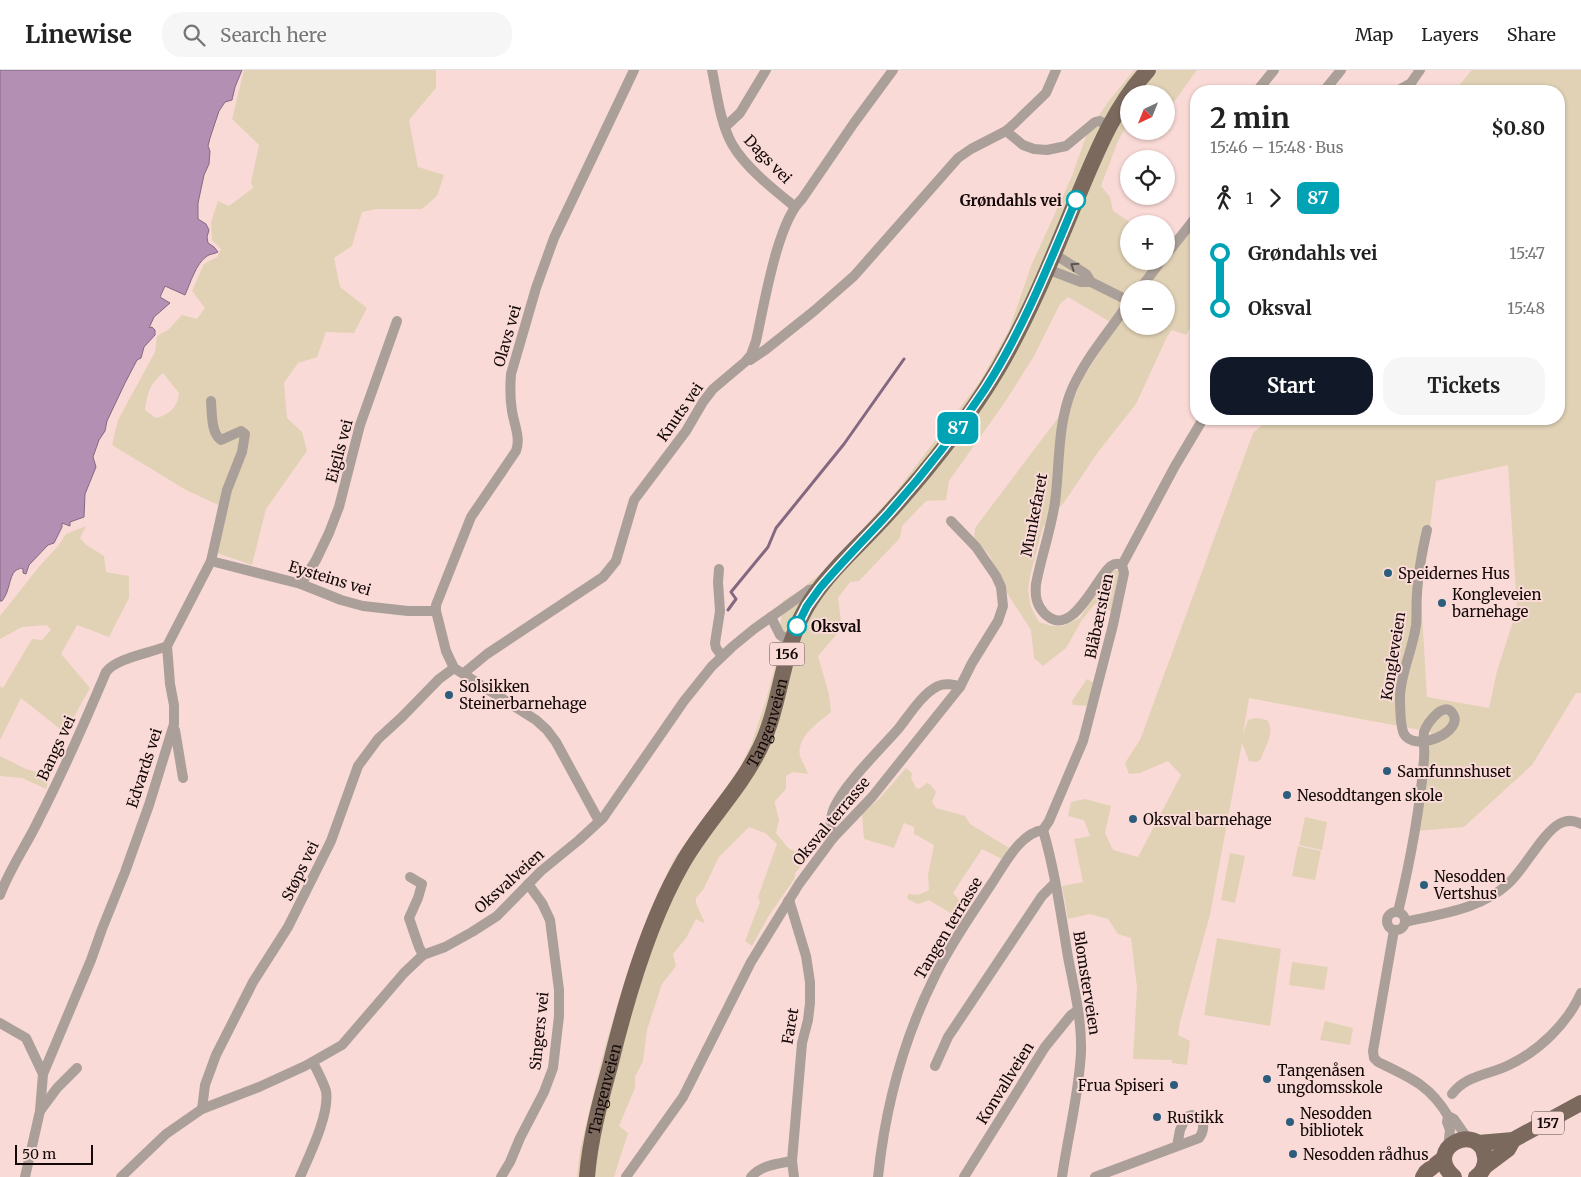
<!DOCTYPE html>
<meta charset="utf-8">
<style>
:root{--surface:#fff;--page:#f6f6f6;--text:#222;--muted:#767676;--line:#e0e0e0;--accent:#111827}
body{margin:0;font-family:Merriweather,serif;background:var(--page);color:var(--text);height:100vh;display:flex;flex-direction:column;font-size:19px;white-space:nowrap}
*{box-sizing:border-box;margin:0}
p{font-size:16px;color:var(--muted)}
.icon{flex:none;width:28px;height:28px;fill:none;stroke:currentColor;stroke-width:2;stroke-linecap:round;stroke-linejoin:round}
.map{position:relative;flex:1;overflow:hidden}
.drawer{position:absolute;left:1190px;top:15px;width:375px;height:340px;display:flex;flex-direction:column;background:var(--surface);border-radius:20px;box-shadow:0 1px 4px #0004}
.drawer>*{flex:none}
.badge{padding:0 10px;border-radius:8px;font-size:18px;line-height:32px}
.needle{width:32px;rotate:223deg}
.controls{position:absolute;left:1120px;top:15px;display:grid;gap:10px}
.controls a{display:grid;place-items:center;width:55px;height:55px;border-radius:50%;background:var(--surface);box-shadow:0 1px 4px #0004;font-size:25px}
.scale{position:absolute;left:15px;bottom:12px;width:78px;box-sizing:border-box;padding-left:5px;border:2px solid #130908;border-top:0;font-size:14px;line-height:18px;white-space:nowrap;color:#130908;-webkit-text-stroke:4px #fadad7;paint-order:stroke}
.map>.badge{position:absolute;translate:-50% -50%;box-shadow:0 0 0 2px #fff}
.legs{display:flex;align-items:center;gap:8px;height:55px;padding:0 20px;font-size:16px}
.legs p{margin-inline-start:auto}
.summary{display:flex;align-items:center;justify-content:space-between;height:85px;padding:0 20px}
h1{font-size:28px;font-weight:700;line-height:38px}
.button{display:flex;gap:10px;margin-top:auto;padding:10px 20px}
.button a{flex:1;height:58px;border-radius:20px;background:var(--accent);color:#fff;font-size:20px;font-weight:700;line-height:58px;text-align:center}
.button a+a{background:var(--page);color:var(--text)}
ul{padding:0 20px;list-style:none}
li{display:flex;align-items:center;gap:18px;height:55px;font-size:19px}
li i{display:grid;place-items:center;width:8px;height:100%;margin:0 6px;background:currentColor}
li i::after{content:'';width:12px;height:12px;margin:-6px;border:4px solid;border-radius:50%;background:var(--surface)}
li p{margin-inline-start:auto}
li:first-child i{background:linear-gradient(#0000 50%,currentColor 0)}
li:last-child i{background:linear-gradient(currentColor 50%,#0000 0)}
header{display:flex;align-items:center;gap:30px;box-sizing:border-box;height:70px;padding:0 25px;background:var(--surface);border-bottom:1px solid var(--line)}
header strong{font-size:24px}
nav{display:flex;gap:28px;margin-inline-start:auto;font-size:18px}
.search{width:350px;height:45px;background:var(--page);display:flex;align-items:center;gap:12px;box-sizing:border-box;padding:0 18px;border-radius:20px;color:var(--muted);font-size:19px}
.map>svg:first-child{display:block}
.green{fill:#e1d2b5;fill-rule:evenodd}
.water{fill:#b390b3;stroke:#836880}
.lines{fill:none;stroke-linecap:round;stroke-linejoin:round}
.stream{stroke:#836880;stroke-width:3}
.minor{stroke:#aba099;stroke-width:10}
.primary{stroke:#7c695d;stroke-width:16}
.oneway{stroke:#5f5450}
.line-1-casing{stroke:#fff;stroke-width:11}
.line-1{stroke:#00a3b4;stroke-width:8}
.stop-1-dot{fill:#fff;stroke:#00a3b4;stroke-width:2.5}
.poi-dot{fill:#2d5d7c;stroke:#fadad7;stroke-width:2}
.labels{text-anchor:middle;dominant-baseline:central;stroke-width:4;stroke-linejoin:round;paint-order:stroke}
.shield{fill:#fadad7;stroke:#584846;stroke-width:1}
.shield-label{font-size:14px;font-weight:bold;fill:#130908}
.street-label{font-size:15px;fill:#130908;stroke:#fadad7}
.stop-label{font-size:15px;font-weight:bold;fill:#130908;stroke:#fadad7;text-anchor:end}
.poi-label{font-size:15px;fill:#130908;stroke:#fadad7;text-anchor:start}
</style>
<header>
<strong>Linewise</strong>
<div class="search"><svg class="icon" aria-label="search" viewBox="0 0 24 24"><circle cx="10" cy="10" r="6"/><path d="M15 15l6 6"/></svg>Search here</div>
<nav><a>Map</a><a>Layers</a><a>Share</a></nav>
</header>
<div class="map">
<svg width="1581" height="1107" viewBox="0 0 1581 1107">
<rect width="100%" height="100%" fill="#fadad7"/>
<!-- green -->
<g class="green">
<path d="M244,0H436V18L409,50L418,97L444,105L437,126L422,139H376L362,142L352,176L334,188L340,217L367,238L354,263L326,262L317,287L298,293L284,313L287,348L302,362L307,381L266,439L252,495L217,483L225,438L186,420L112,375L118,350L155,282L157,266L168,260L182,245L197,249L205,238L192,221L204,194L217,187L221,179L212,170L211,152L218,131L229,136L253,118L251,112L259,75L232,49ZM163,303L179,323C178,337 169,345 156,348L145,340C148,322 149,315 163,303Z"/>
<path d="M1134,0H1197L1166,43V24H1129V51L1118,71L1101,116L1110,127L1113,141L1133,154H1129V191H1166V173L1175,177L1196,152V248L1186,265L1172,260L1167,267L1136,334L1098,382L1065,431L1043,457L1030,506L1028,520L1031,537L1039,552L1052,556H1063L1080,548L1110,501L1117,500L1119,502L1111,541L1095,534L1082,550L1066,578L1043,596L1034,588L1031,560L1005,520L990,486L974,468L975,458L1076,324L1083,308L1117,256L1068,227L1060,234L1034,286L1005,332L949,411L946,430L926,431L902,456L900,468L859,511L850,512L838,528L842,558L818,586L829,624L831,642C819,652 796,667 800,686C802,692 806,698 808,704L793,702L786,706V719L775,731V734L779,750L776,763L788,778L795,781L817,774V779L795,803V808L768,847L752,876L745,871L760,832L758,827L777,774L765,763L749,757L719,787L703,820L696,828V833L704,851L703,853L696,849L686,868L673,884L676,896L662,914L647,960L643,991L635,1007V1018L619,1056L628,1063L614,1107H577L580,1080L604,980L627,903L655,829L674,789L739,699L751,675L766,630L777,589L783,531L799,521L830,496L895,423L979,313L1009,260L1031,196L1072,106L1087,63L1108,32ZM1129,219H1166V256H1129Z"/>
<path d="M1472,0H1581V623H1576L1532,695L1464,757L1417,761L1431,662L1249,628L1243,664L1248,650L1256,648L1267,650C1276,662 1265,676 1261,689L1256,692L1249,691L1242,673L1210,845L1180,952L1178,965L1190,971L1187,995L1172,993V990L1133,989L1137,918L1131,868L1118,864L1108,849L1090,844L1068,849L1062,816L1083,812L1074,769L1090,766L1084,750L1068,746L1071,732L1085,729L1111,736L1105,763L1113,780L1138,787L1181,705L1168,691L1140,703L1129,704L1125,693L1140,670L1253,363L1269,349H1559V21H1454ZM1508,395L1517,539L1497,601L1489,638L1427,627L1421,527L1436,411Z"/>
<polygon points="86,456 80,468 85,474 104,486 106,502 129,506 129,528 109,567 77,555 61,584 90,618 65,663 21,628 0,670 0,616 3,618 32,569 42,570 51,560 47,555 22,557 0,569 0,546 38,498 58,476 66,464"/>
<polygon points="1087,609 1094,613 1090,636 1073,635 1072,631"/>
<polygon points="0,686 26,699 50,706 46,719 22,708 0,706"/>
<polygon points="906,698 912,703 911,708 916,718 919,719 927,713 930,714 936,722 932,732 936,738 965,746 970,754 1009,778 1002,789 982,779 953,823 960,831 952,844 929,830 918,834 907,829 908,824 918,825 929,820 928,805 934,775 914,764 914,757 904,753 894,778 864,769 862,744 879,729"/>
<polygon points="1305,747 1327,752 1322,780 1299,775"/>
<polygon points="1298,776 1321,781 1315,810 1292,806"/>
<polygon points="1230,783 1245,786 1235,833 1221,830"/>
<polygon points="1217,868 1281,879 1270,956 1204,945"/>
<polygon points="1292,892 1328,897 1324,920 1289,915"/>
<polygon points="1325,951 1353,958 1350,975 1320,970"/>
</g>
<!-- water -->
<path class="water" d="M0,0H242L235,17L232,30L225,32L219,41L210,68L208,76L210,81L209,94L204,105L198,133V149L206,154L209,160L207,167L208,173L214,177L218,182C214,184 210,184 207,186C196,193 190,214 185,225L165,216L160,227L170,233L154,247L149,258L152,257L155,260V265L144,277L141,288L137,290L125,313L107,351L105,361L99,370L93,387L96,397L85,424L84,447L70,452V456L62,453V457L54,473L48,475L29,495L26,504L23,503V499L21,498C19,499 16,500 15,501C9,507 10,521 2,531H0Z"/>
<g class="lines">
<!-- stream -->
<polyline class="stream" points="728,540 736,529 731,522 768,477 776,458 844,374 904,289"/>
<!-- minor -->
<g class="minor">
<path d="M712,0C717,24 720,52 732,74C745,97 774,120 794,136"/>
<polyline points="1257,21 1274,0"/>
<polyline points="1324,21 1341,0"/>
<polyline points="1397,21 1411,13 1420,0"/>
<polyline points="725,57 740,43 766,0"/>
<polyline points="1006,61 1023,75 1034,79 1047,80 1066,76 1095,52 1099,51 1109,55"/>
<polyline points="1054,184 1086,204 1091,212"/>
<polyline points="1166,185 1196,147"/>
<polyline points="1047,199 1081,212 1091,212 1129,231"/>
<polyline points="1140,219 1161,191"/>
<polyline points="748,289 750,290 765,280 814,241 854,206 958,88 971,79 1006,61 1014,54 1046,23 1056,0"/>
<polyline points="211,491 301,514 341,530 363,536 408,541 436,541"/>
<path d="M1122,495C1118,493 1115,493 1111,496C1096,507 1072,572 1044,543C1036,534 1035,526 1036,514C1041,487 1051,460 1055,432C1060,394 1057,355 1072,319C1086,288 1109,261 1129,233"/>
<polyline points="719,499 718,512 720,541 715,573 716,578 722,586"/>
<polyline points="301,514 316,490 329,463 339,437 360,355 397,251"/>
<polyline points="771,547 780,565 791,571"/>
<path d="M464,603L487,584L603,507L616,491L634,430L686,361L703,332L713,319L745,292L751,285L756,271C764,236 777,152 802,129L854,53L893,0"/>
<polyline points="175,660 183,708"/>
<path d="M599,751L556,672L547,660L536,650L454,598L446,581L436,541V535L471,447L516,381C521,368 514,354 512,341C510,329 510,317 511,304L536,218L554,168L634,0"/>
<polyline points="1043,760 1049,751 1083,671 1113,555 1124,503 1122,495 1175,396 1203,349"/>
<path d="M1043,760C1055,801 1061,845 1068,887C1074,918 1082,950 1081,982C1079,1024 1068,1065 1062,1107"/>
<path d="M833,768C829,758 830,748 834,738C845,713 880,680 899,658C910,644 922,624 938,616C945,613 954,614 960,617"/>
<polyline points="410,807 422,814 418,828 409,848 419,877 423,885"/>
<path d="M0,825C10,798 26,776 38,751C63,702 85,652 106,602C116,588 151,583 167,576"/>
<polyline points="788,831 790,833 806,886 810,912 810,933 808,950 802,973 792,1091 794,1107"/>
<circle cx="1396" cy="851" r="9"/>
<path d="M1398,842C1410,792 1420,740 1424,689C1425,680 1423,671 1424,662C1427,654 1444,629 1453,644C1464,662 1415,683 1404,664C1400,656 1400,635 1400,626C1401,602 1413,579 1416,555C1417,545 1416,534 1417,524C1418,503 1422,482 1427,460"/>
<path d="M1405,852C1440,844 1482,839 1509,813C1524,799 1543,763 1559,754C1566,750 1574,750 1581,754"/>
<path d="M1394,860L1373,981L1374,988L1378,992C1409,1007 1430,1015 1448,1046L1447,1052L1450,1060L1448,1078"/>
<polyline points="0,953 26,968 43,1004"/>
<polyline points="935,996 948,967 1042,826 1055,813"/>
<path d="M1452,1024C1466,1005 1489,1005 1509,995C1539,981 1567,954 1581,923"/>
<polyline points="202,1039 205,1015 216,985 253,912 288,857 331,771 358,696 378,669 402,647 439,609 454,598"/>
<polyline points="40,1041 57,1018 77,998"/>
<polyline points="1448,1046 1454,1049 1468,1069"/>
<path d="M25,1107L40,1041L43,1004L91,890L102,859L125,802L149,735L174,654V635L170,614L167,576L211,491L227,420L242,382L245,364L241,361L221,370C211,363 212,343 211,331"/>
<polyline points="121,1107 166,1064 202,1039 259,1017 305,996 342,975 404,903 423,885 445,877 472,862 497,846 541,801 579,770 603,748 684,631 712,596 732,577 754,559 809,520 819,518"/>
<path d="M300,1107C309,1086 330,1044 326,1021C323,1011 317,1001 313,992"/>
<polyline points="501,1107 510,1092 520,1068 544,1022 553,998 559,946 559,920 550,850 542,833 528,814"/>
<polyline points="626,1107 683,1027 751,892 799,814 833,768 872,727 960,617 972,593 998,551 1003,536 1001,517 996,506 976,477 951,451"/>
<path d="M751,1107C761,1095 777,1094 792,1091"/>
<path d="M878,1107C885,1040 903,971 933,910C949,876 972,844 992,813C1004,795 1020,763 1043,760"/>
<polyline points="964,1107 1045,977 1071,945 1078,940"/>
<path d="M1095,1107L1199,1068C1204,1062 1205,1052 1199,1047L1192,1045L1186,1047L1180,1060L1177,1076"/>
</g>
<!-- primary -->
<g class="primary">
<polyline points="1478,1073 1513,1070 1581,1033"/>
<polyline points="1484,1097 1508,1079 1513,1070"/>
<path id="s1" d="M587,1107C590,1069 600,1032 610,996C626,930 648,853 682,794C705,753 740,720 760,678C783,631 781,575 811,530C832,498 862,473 887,445C928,400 967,351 998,299C1029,246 1052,189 1075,133C1095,86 1113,38 1148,0"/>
<polyline points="1423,1107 1426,1102 1444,1088"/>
<path d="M1454,1107C1421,1078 1480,1050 1485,1087C1486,1095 1483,1102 1476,1107"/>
</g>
</g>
<!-- one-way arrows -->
<defs><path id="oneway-chevron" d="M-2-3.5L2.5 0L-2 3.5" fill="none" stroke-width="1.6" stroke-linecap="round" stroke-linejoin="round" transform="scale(1.25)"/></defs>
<use class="oneway" href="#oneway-chevron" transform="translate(1074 196) rotate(-146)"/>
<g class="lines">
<!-- line-1 casing -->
<g class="line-1-casing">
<path id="line-1" d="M797,556L807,536L820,518C842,492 865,469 887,445C923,405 956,363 985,319C1023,260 1049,194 1076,130"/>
</g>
<!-- line-1 -->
<use href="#line-1" class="line-1"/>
</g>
<!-- markers -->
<g class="stop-1-dot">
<circle cx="1076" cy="130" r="9"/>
<circle cx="797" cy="556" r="9"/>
</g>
<g class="poi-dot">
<circle cx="1388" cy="503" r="5"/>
<circle cx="1442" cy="533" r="5"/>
<circle cx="449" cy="625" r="5"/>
<circle cx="1387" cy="701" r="5"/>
<circle cx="1287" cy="725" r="5"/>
<circle cx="1133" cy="749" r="5"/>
<circle cx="1424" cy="815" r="5"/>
<circle cx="1267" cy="1009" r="5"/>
<circle cx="1174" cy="1015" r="5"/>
<circle cx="1157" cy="1047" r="5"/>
<circle cx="1290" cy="1052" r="5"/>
<circle cx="1293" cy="1084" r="5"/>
</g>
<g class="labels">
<!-- shield labels -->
<g class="shield">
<rect x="769.5" y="572.5" width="35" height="23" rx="4"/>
<rect x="1532" y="1041.5" width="32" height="23" rx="4"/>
</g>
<g class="shield-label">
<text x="787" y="584">156</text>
<text x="1548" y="1053">157</text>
</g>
<!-- street labels -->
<g class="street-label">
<text transform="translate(768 89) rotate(46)">Dags vei</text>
<text transform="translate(507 266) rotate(-74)">Olavs vei</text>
<text transform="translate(680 342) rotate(-55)">Knuts vei</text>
<text transform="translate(339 381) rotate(-75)">Eigils vei</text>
<text transform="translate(1034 445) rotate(-79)">Munkefaret</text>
<text transform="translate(330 508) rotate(17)">Eysteins vei</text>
<text transform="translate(1099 546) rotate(-78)">Blåbærstien</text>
<text transform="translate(1393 586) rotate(-81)">Kongleveien</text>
<text stroke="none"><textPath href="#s1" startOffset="495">Tangenveien</textPath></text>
<text transform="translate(56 678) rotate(-65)">Bangs vei</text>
<text transform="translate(144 698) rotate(-72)">Edvards vei</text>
<text transform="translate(831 751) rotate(-50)">Oksval terrasse</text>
<text transform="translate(300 801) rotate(-64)">Støps vei</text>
<text transform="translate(509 811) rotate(-42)">Oksvalveien</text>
<text transform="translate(948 858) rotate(-59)">Tangen terrasse</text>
<text transform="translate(1087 913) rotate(81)">Blomsterveien</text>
<text transform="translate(790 956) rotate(-80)">Faret</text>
<text transform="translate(539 961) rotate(-84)">Singers vei</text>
<text transform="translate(1005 1013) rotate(-58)">Konvallveien</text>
<text stroke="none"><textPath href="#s1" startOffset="90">Tangenveien</textPath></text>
</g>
<!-- stop labels -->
<g class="stop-label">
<text x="1062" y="130">Grøndahls vei</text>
<text x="811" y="556" text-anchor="start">Oksval</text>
</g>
<!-- poi labels -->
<g class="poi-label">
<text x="1398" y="503">Speidernes Hus</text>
<text x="1452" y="524">Kongleveien<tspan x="1452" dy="17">barnehage</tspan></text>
<text x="459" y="616">Solsikken<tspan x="459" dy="17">Steinerbarnehage</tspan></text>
<text x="1397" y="701">Samfunnshuset</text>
<text x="1297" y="725">Nesoddtangen skole</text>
<text x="1143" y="749">Oksval barnehage</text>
<text x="1434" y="806">Nesodden<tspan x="1434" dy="17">Vertshus</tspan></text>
<text x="1277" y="1000">Tangenåsen<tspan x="1277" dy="17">ungdomsskole</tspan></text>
<text x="1164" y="1015" text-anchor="end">Frua Spiseri</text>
<text x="1300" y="1043">Nesodden<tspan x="1300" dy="17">bibliotek</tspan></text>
<text x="1167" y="1047">Rustikk</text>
<text x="1303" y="1084">Nesodden rådhus</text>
</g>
</g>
</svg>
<div class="controls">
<a><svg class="needle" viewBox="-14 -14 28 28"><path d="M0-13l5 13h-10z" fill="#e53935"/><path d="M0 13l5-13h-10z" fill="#767676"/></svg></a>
<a><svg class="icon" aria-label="locate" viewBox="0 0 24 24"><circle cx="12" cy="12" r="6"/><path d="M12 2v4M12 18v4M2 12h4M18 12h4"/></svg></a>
<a>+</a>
<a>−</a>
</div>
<div class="scale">50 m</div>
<b class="badge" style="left:958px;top:358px;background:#00a3b4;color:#fff">87</b>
<section class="drawer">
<div class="summary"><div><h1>2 min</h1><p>15:46 – 15:48 · Bus</p></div><b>$0.80</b></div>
<div class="legs"><svg class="icon" aria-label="walk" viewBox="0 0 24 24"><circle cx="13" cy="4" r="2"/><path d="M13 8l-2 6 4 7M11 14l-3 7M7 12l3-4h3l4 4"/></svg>1<svg class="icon" aria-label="forward" viewBox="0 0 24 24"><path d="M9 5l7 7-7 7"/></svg><b class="badge" style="background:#00a3b4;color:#fff">87</b></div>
<ul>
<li><i style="color:#00a3b4"></i><b>Grøndahls vei</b><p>15:47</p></li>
<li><i style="color:#00a3b4"></i><b>Oksval</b><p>15:48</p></li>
</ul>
<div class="button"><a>Start</a><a>Tickets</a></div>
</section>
</div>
